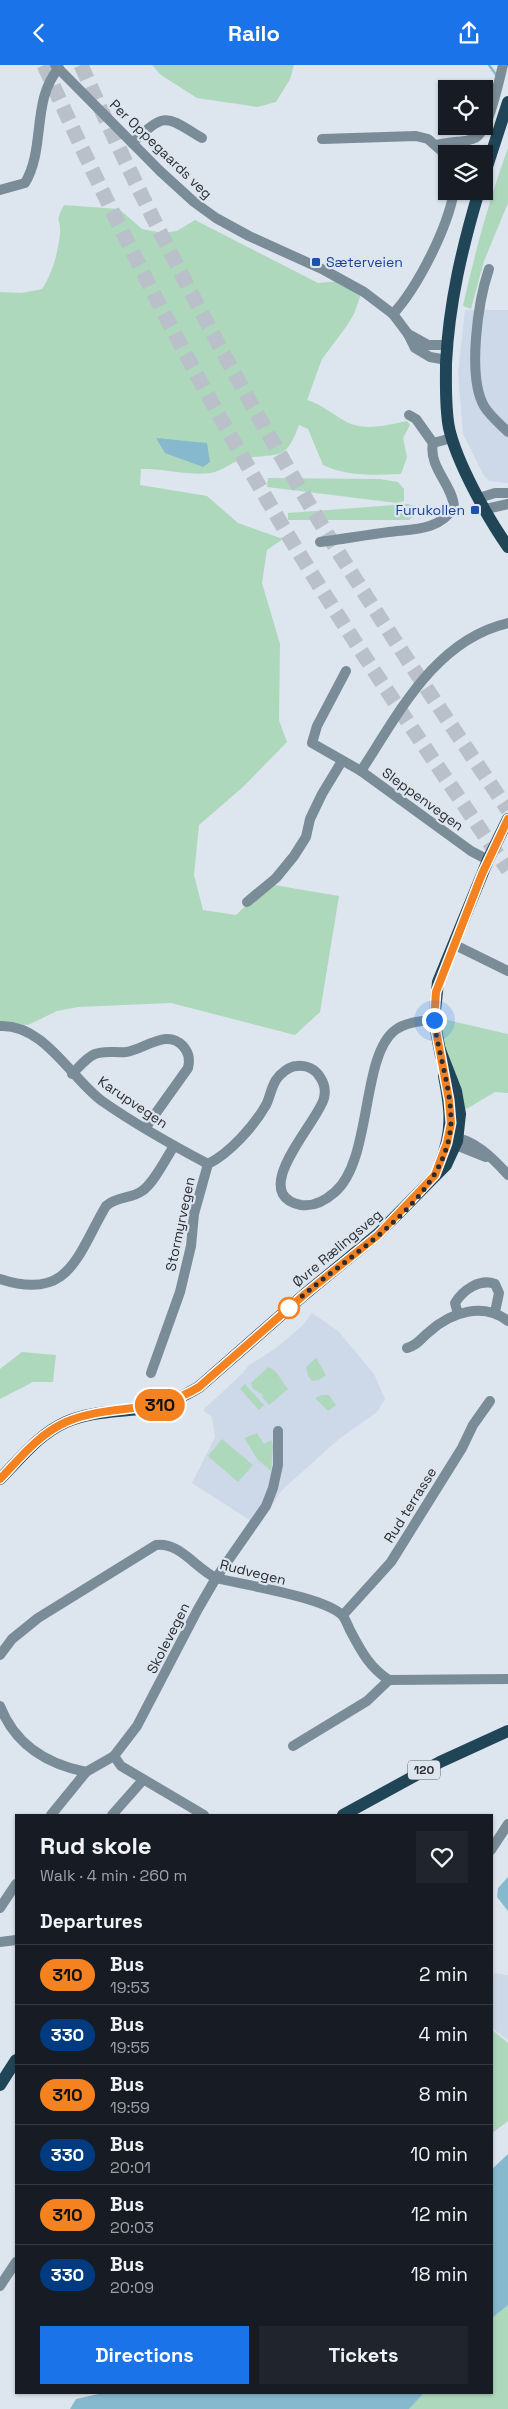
<!DOCTYPE html>
<meta charset="utf-8">
<style>
:root{--surface:#171b24;--page:#20242c;--text:#f1f3f6;--muted:#9ea1a6;--line:#363941;--accent:#1a73e8}
body{margin:0;font-family:"Space Grotesk",sans-serif;background:var(--page);color:var(--text);height:100vh;display:flex;flex-direction:column;font-size:19px;white-space:nowrap}
*{box-sizing:border-box;margin:0}
p{font-size:16px;color:var(--muted)}
.icon{flex:none;width:28px;height:28px;fill:none;stroke:currentColor;stroke-width:2;stroke-linecap:round;stroke-linejoin:round}
.map{position:relative;flex:1;overflow:hidden}
.sheet{position:absolute;left:15px;top:1749px;width:478px;height:580px;display:flex;flex-direction:column;background:var(--surface);border-radius:0px;box-shadow:0 1px 4px #0004}
.sheet>*{flex:none}
.badge{padding:0 10px;border-radius:16px;font-size:18px;line-height:32px}
.fabs{position:absolute;left:438px;top:15px;display:grid;gap:10px}
.fabs a{display:grid;place-items:center;width:55px;height:55px;border-radius:0px;background:var(--surface);box-shadow:0 1px 4px #0004;font-size:25px}
.you{position:absolute;width:25px;height:25px;margin:-12px;border:4px solid #fff;border-radius:50%;background:#1a73e8;box-shadow:0 0 0 8px #1a73e833}
.map>.badge{position:absolute;translate:-50% -50%;box-shadow:0 0 0 2px #fff}
h2{padding:0 25px;font-size:19px;line-height:45px}
.round{display:grid;place-items:center;flex:none;width:52px;height:52px;border-radius:0px;background:var(--page)}
.head{display:flex;align-items:center;justify-content:space-between;height:85px;padding:0 25px}
h1{font-size:24px;font-weight:800;line-height:38px}
.action{display:flex;gap:10px;margin-top:auto;padding:10px 25px}
.action a{flex:1;height:58px;border-radius:0px;background:var(--accent);color:#fff;font-size:20px;font-weight:800;line-height:58px;text-align:center}
.action a+a{background:var(--page);color:var(--text)}
ul{padding:0;list-style:none}
li{display:flex;align-items:center;gap:15px;height:60px;padding:0 25px;border-top:1px solid var(--line)}
li div{flex:1}
li b{display:block;font-size:19px}
li em{font-style:normal}
li .badge{min-width:55px;font-weight:700;text-align:center}
header{display:flex;justify-content:space-between;align-items:center;height:65px;padding:0 25px;background:var(--accent);color:#fff;font-size:22px;font-weight:800}
.map>svg:first-child{display:block}
.built{fill:#cdd8e8}
.green{fill:#aed8bc}
.water{fill:#86b9ce}
.lines{fill:none;stroke-linecap:round;stroke-linejoin:round}
.stream{stroke:#86b9ce;stroke-width:2.5}
.highway-tunnel{stroke:#b9c0c9;stroke-width:15;stroke-dasharray:15 8;stroke-linecap:butt}
.minor{stroke:#798c97;stroke-width:10}
.major{stroke:#204557;stroke-width:12}
.line-casing{stroke:#fff;stroke-width:11}
.line{stroke:#f58220;stroke-width:8}
.walk{stroke:#2a2d31;stroke-width:5;stroke-dasharray:0 9}
.transit-dot{fill:#1a4fb4;stroke:#dde5ef;stroke-width:2}
.stop-dot{fill:#fff;stroke:#f58220;stroke-width:2.5}
.labels{text-anchor:middle;dominant-baseline:central;stroke-width:4.5;stroke-linejoin:round;paint-order:stroke}
.shield{fill:#dde5ef;stroke:#60646a;stroke-width:1}
.shield-label{font-size:12px;font-weight:bold;fill:#2a2d31}
.street-label{font-size:14px;fill:#2a2d31;stroke:#dde5ef}
.transit-label{font-size:14px;fill:#164399;stroke:#dde5ef;text-anchor:start}
</style>
<header><svg class="icon" aria-label="back" viewBox="0 0 24 24"><path d="M15 5l-7 7 7 7"/></svg>Railo<svg class="icon" aria-label="share" viewBox="0 0 24 24"><path d="M12 15V3M7 8l5-5 5 5M5 13v7h14v-7"/></svg></header>
<div class="map">
<svg width="508" height="2344" viewBox="0 0 508 2344">
<rect width="100%" height="100%" fill="#dde5ef"/>
<!-- built -->
<g class="built">
<polygon points="465,245 508,245 508,418 489,416 483,409 463,369 458,308"/>
<polygon points="312,1248 338,1266 374,1309 385,1334 377,1347 339,1374 282,1425 259,1461 192,1418 215,1372 212,1352 203,1345 243,1308 248,1301 276,1283 302,1261"/>
<polygon points="494,1908 508,1910 508,1975 491,1962 491,1923"/>
</g>
<!-- green -->
<g class="green">
<polygon points="152,0 294,0 290,14 276,37 257,42 197,33 161,10"/>
<path d="M508,83V138L484,196L471,244L463,241C475,187 489,135 508,83Z"/>
<path d="M64,140L119,144L142,164L163,168L177,166L195,155L318,218L340,216L363,223L354,249L346,262L322,294L307,335C321,339 332,349 345,356C364,367 387,360 407,356L410,360L403,373L407,392L401,409C374,410 349,412 323,400L308,364L299,360C286,396 280,388 247,393C234,395 223,406 211,408C188,411 164,403 141,404L140,420L207,431L238,458L283,474L267,485L262,518L280,579L279,655L287,677L243,722L199,760L194,810L203,845L236,850L268,819L339,831L320,947L295,970L171,938L78,942L57,946L28,960L0,957V227L22,228L42,224C52,209 58,188 60,169C61,152 54,159 64,140Z"/>
<polygon points="268,413 380,414 398,417 404,424 404,436 397,438 267,422"/>
<polygon points="408,439 414,441 415,450 409,455 288,455 288,448"/>
<polygon points="447,955 508,969 508,1028 495,1027 468,1043 453,1048 440,969 442,956"/>
<polygon points="22,1287 56,1290 53,1317 33,1317 0,1334 0,1304"/>
<polygon points="316,1293 326,1310 319,1315 312,1316 308,1311 306,1302"/>
<path d="M268,1302C278,1305 281,1316 288,1324L269,1340L262,1332L263,1330L253,1324L251,1318Z"/>
<polygon points="245,1319 264,1340 259,1345 240,1324"/>
<polygon points="322,1330 329,1330 336,1340 328,1346 315,1333"/>
<polygon points="257,1368 264,1379 271,1375 273,1380 271,1406 258,1395 244,1373"/>
<polygon points="222,1374 253,1400 238,1417 208,1391"/>
<polygon points="491,1964 508,1978 508,2056 491,2069"/>
<polygon points="508,2240 508,2344 409,2344 424,2328 491,2328 491,2254"/>
</g>
<!-- water -->
<g class="water">
<polygon points="156,373 207,378 210,397 203,402 165,388"/>
<polygon points="508,1812 508,1846 497,1832 498,1823"/>
<polygon points="508,2089 508,2240 491,2254 491,2105"/>
<polygon points="103,2328 424,2328 409,2344 70,2344 76,2334"/>
</g>
<g class="lines">
<!-- stream -->
<polyline class="stream" points="489,0 497,11"/>
<!-- highway-tunnel -->
<g class="highway-tunnel">
<path d="M44,0C115,160 196,315 285,465C355,581 432,693 508,805"/>
<path d="M81,0C149,153 227,301 312,444C374,547 441,645 508,745"/>
</g>
<!-- minor -->
<g class="minor">
<polyline points="55,0 160,106 194,137 216,153 249,171 324,205 364,227 393,249 408,269 415,283 430,292 447,295"/>
<polyline points="322,74 416,71 428,74 446,90"/>
<path d="M132,78C166,47 164,50 202,73"/>
<path d="M437,80C448,76 466,78 475,73C489,66 499,15 503,0"/>
<path d="M0,125L25,118C46,83 31,35 59,3"/>
<path d="M489,204C478,236 467,311 484,341C490,351 500,359 508,367"/>
<path d="M393,249C418,222 448,162 454,126"/>
<polyline points="408,269 428,280 447,280"/>
<polyline points="409,350 416,354 433,378"/>
<polyline points="479,433 495,428 508,428"/>
<polyline points="486,444 508,439"/>
<path d="M320,477C343,474 366,470 389,467C413,464 439,466 454,442C453,420 428,402 433,378L452,373"/>
<polyline points="346,606 317,661 312,678 361,706 471,786 488,795"/>
<path d="M361,706C399,648 435,575 508,558"/>
<polyline points="247,837 276,813 294,791 306,772 310,754 322,729 342,696"/>
<polyline points="453,879 508,906"/>
<path d="M0,961C44,959 70,1012 102,1036C135,1059 172,1080 208,1099"/>
<path d="M72,1009C79,1002 87,992 95,989C104,985 116,988 126,987C144,985 166,963 183,981C189,988 190,994 188,1003L146,1062"/>
<path d="M450,1072C473,1073 493,1093 508,1110"/>
<polyline points="451,1074 456,1080 486,1092"/>
<path d="M0,1214C70,1237 77,1190 106,1141C117,1131 131,1134 142,1126C154,1118 166,1093 174,1081"/>
<path d="M458,1249L455,1238C463,1225 480,1213 495,1219L499,1228L495,1247"/>
<path d="M407,1283C417,1281 421,1273 429,1267C451,1247 483,1237 508,1256"/>
<path d="M151,1308L180,1227L191,1181L194,1149L208,1099C230,1088 254,1061 266,1040C270,1032 271,1023 276,1015C280,1009 289,1001 297,1001C306,1000 315,1004 320,1012C324,1018 326,1025 324,1033C319,1056 246,1129 301,1140C314,1142 326,1135 335,1127C372,1095 361,993 394,966C405,957 421,956 434,955"/>
<polyline points="343,1550 391,1497 462,1383 473,1360 490,1336"/>
<path d="M0,1590L12,1574L38,1553L156,1480C180,1477 195,1503 216,1513C244,1520 324,1532 342,1550C346,1554 348,1562 351,1567C361,1586 370,1603 389,1615L508,1614"/>
<path d="M0,1641C15,1680 46,1699 86,1707"/>
<polyline points="293,1681 367,1636 389,1615"/>
<polyline points="51,1750 86,1707 114,1691"/>
<polyline points="112,1750 143,1715"/>
<polyline points="204,1750 121,1701 114,1691 137,1661 198,1544 216,1513 266,1441 273,1423 278,1400 278,1366"/>
<polyline points="491,1785 508,1759"/>
<polyline points="0,1843 16,1819"/>
<polyline points="0,1877 16,1875"/>
<polyline points="0,2221 16,2197"/>
</g>
<!-- major -->
<g class="major">
<polyline points="484,111 508,37"/>
<path d="M479,126C462,183 449,238 446,298C446,320 445,342 449,363C457,398 487,452 508,482"/>
<polyline points="441,991 434,955 438,917 488,795 508,754"/>
<path d="M440,1099C453,1065 451,1046 444,1011"/>
<path d="M0,1414C21,1393 39,1369 66,1357C89,1347 114,1347 138,1344C160,1341 180,1334 199,1322L305,1229L378,1169L446,1100L457,1076L460,1049L456,1026L440,985"/>
<polyline points="343,1750 440,1697 508,1666"/>
<polyline points="0,2020 16,1995"/>
</g>
</g>
<g class="lines">
<!-- line casing -->
<g class="line-casing">
<path id="line" d="M0,1414C20,1393 39,1369 66,1357C111,1338 152,1351 199,1322L305,1229L378,1170L435,1110L447,1078L451,1058L449,1035L434,955L436,927L482,809L508,754"/>
</g>
<!-- line -->
<use href="#line" class="line"/>
<!-- walk -->
<path class="walk" d="M289,1243C342,1192 449,1138 451,1056C451,1022 438,988 434,955"/>
</g>
<!-- markers -->
<g class="transit-dot">
<rect x="311" y="192" width="10" height="10" rx="2.5"/>
<rect x="470" y="440" width="10" height="10" rx="2.5"/>
</g>
<circle class="stop-dot" cx="289" cy="1243" r="10"/>
<g class="labels">
<!-- shield labels -->
<rect class="shield" x="408" y="1695.5" width="32" height="19" rx="4"/>
<g class="shield-label">
<text x="424" y="1705">120</text>
</g>
<!-- street labels -->
<g class="street-label">
<text transform="translate(161 84) rotate(44)">Per Oppegaards veg</text>
<text transform="translate(423 734) rotate(36)">Sleppenvegen</text>
<text transform="translate(133 1037) rotate(34)">Karupvegen</text>
<text transform="translate(180 1159) rotate(-78)">Stormyrvegen</text>
<text transform="translate(337 1183) rotate(-40)">Øvre Rælingsveg</text>
<text transform="translate(410 1440) rotate(-58)">Rud terrasse</text>
<text transform="translate(253 1507) rotate(14)">Rudvegen</text>
<text transform="translate(168 1573) rotate(-63)">Skolevegen</text>
</g>
<!-- transit labels -->
<g class="transit-label">
<text x="326" y="197">Sæterveien</text>
<text x="465" y="445" text-anchor="end">Furukollen</text>
</g>
</g>
</svg>
<div class="fabs">
<a><svg class="icon" aria-label="locate" viewBox="0 0 24 24"><circle cx="12" cy="12" r="6"/><path d="M12 2v4M12 18v4M2 12h4M18 12h4"/></svg></a>
<a><svg class="icon" aria-label="layers" viewBox="0 0 24 24"><path d="M12 4l9 5-9 5-9-5zM3 14l9 5 9-5"/></svg></a>
</div>
<div class="you" style="left:434px;top:955px"></div>
<b class="badge" style="left:160px;top:1340px;background:#f58220;color:#111">310</b>
<section class="sheet">
<div class="head"><div><h1>Rud skole</h1><p>Walk · 4 min · 260 m</p></div><a class="round"><svg class="icon" aria-label="heart" viewBox="0 0 24 24"><path d="M12 20l-8-8c-3-5 5-10 8-4 3-6 11-1 8 4z"/></svg></a></div>
<h2>Departures</h2>
<ul>
<li><span class="badge" style="background:#f58220;color:#111">310</span><div><b>Bus</b><p>19:53</p></div><em>2 min</em></li>
<li><span class="badge" style="background:#003b80;color:#fff">330</span><div><b>Bus</b><p>19:55</p></div><em>4 min</em></li>
<li><span class="badge" style="background:#f58220;color:#111">310</span><div><b>Bus</b><p>19:59</p></div><em>8 min</em></li>
<li><span class="badge" style="background:#003b80;color:#fff">330</span><div><b>Bus</b><p>20:01</p></div><em>10 min</em></li>
<li><span class="badge" style="background:#f58220;color:#111">310</span><div><b>Bus</b><p>20:03</p></div><em>12 min</em></li>
<li><span class="badge" style="background:#003b80;color:#fff">330</span><div><b>Bus</b><p>20:09</p></div><em>18 min</em></li>
</ul>
<div class="action"><a>Directions</a><a>Tickets</a></div>
</section>
</div>
